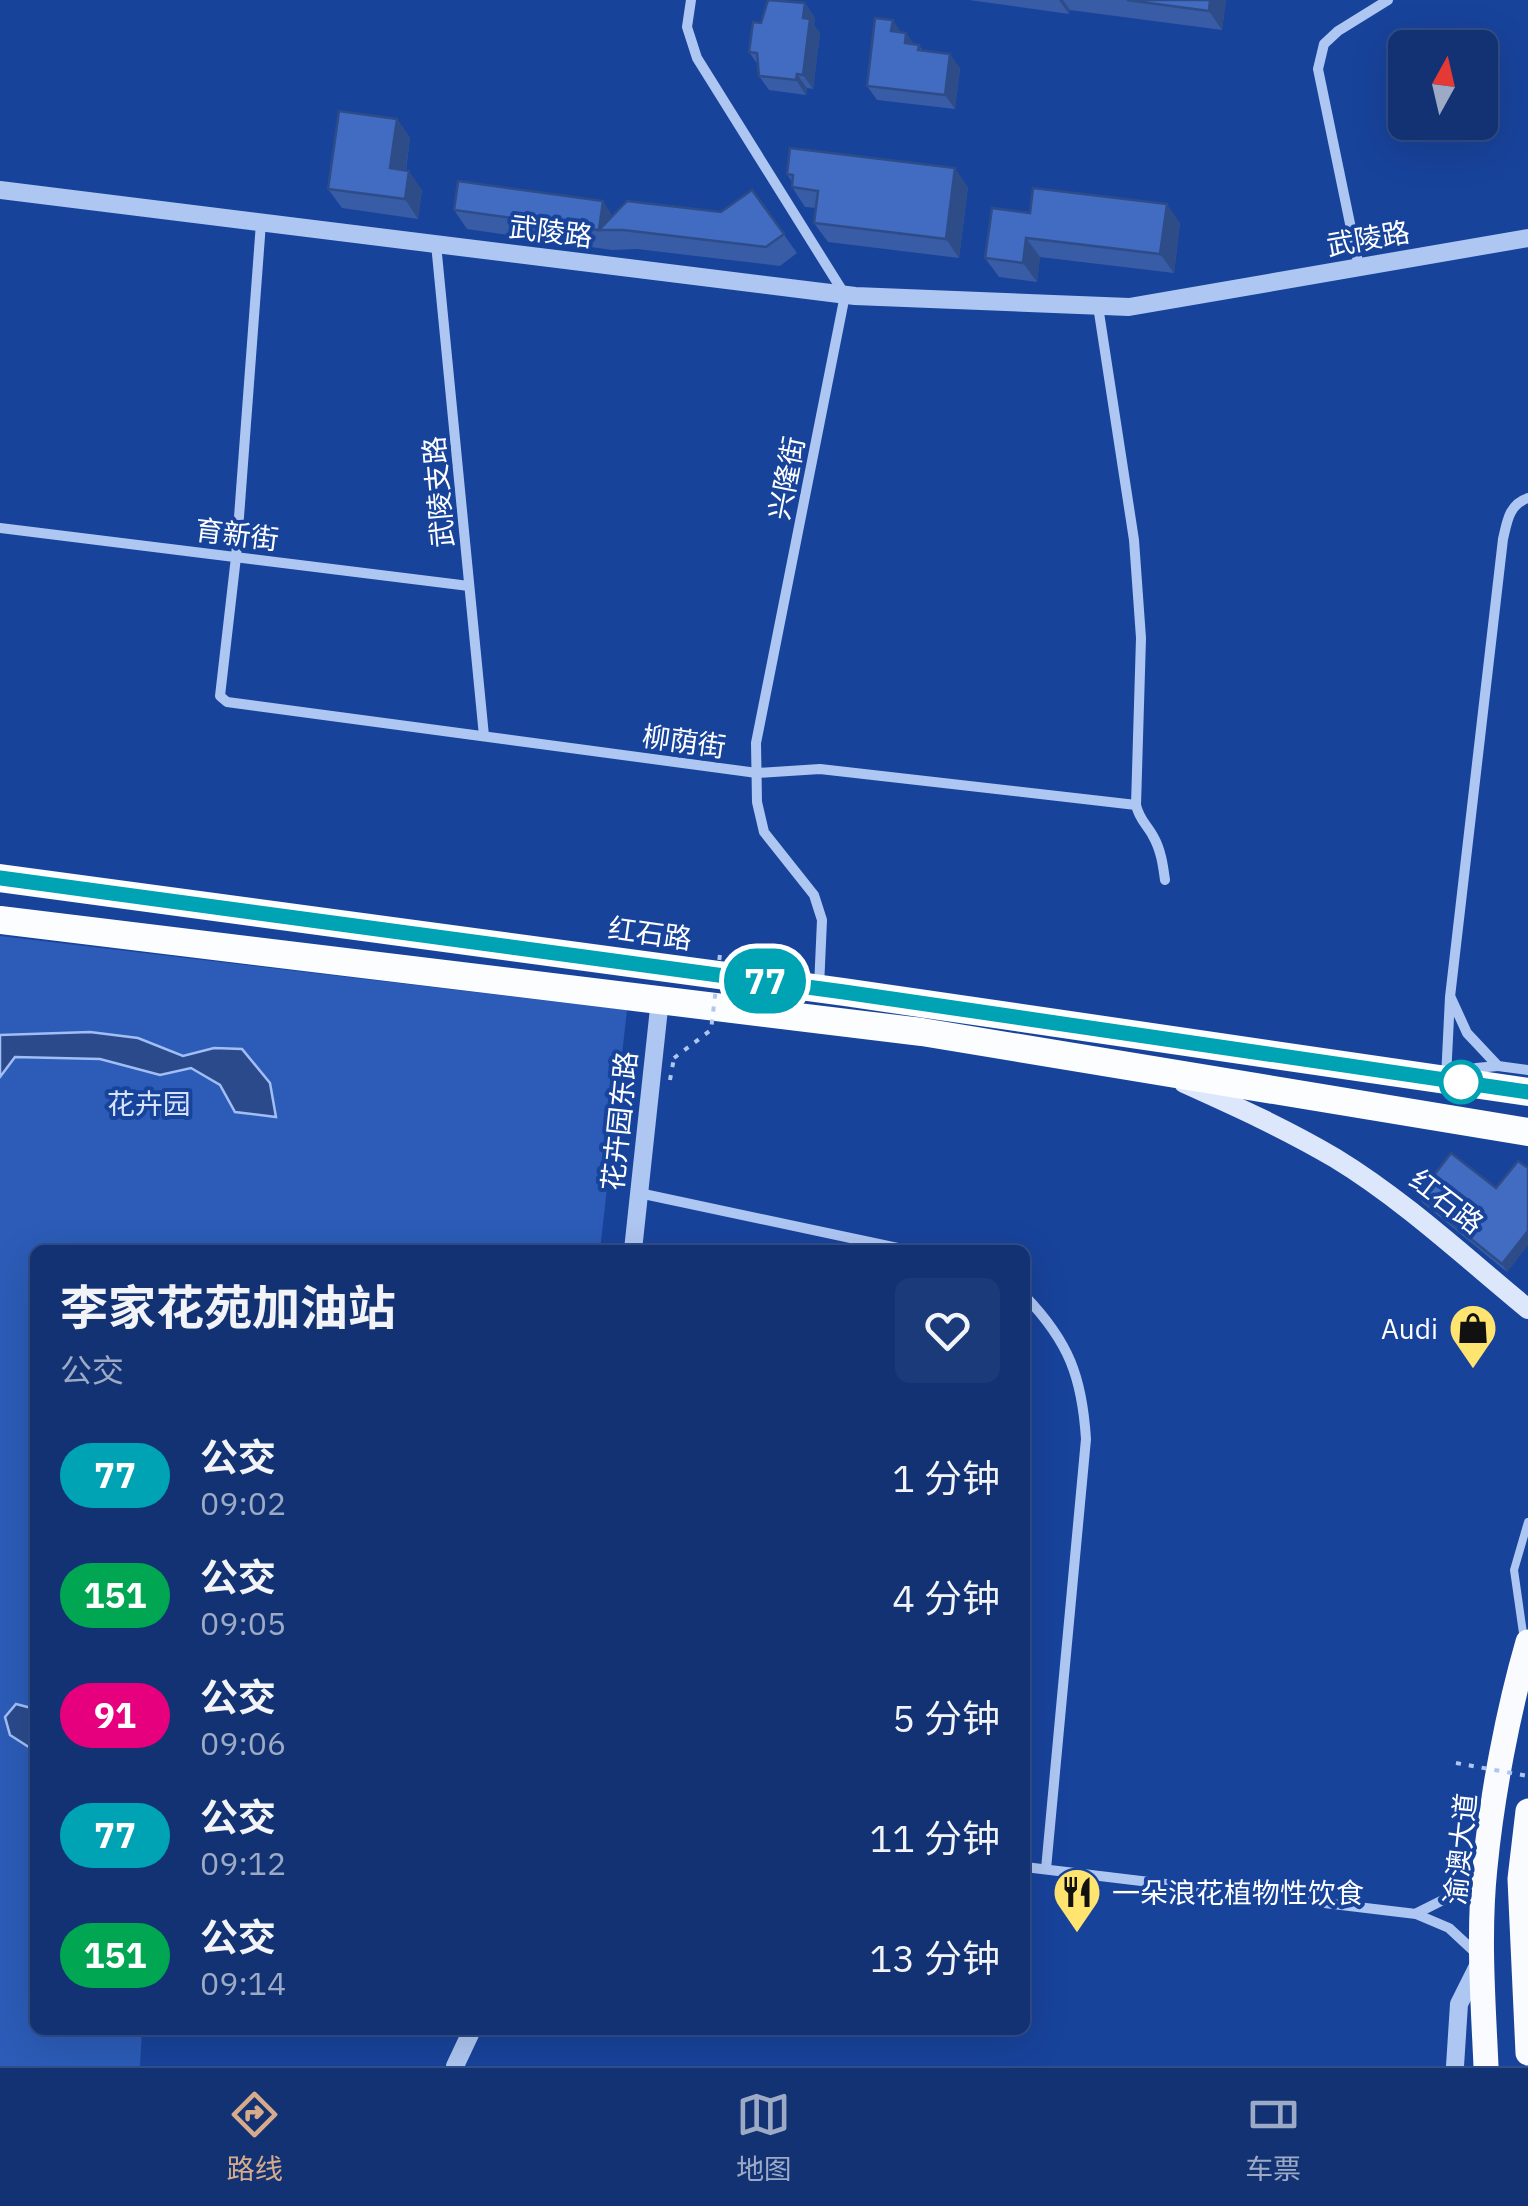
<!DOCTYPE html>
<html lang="zh">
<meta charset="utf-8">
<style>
:root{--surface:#123274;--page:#1b3a79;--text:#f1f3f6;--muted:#9caac5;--line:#314d86;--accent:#d6ab8b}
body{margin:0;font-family:"IBM Plex Sans","Noto Sans SC",sans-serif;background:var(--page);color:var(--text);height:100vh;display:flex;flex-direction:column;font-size:38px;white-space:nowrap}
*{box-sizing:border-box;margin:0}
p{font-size:32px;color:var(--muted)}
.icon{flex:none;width:55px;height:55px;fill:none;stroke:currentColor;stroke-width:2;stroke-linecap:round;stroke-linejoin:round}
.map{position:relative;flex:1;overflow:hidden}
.drawer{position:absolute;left:30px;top:1245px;width:1000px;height:790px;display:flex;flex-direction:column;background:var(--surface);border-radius:15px;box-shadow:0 10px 40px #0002,0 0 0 2px var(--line)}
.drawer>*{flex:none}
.badge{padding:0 20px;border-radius:32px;font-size:35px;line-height:65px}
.needle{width:65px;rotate:8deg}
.buttons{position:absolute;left:1388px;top:30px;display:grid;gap:20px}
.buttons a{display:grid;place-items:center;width:110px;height:110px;border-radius:15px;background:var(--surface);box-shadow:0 10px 40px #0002,0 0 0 2px var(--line);font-size:50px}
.map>.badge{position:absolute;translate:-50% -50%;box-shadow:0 0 0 5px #fff}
.round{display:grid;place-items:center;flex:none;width:105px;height:105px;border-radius:15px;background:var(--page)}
.overview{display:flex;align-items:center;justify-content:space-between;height:170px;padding:0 30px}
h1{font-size:48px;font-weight:700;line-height:75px}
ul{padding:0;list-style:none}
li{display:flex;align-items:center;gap:30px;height:120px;padding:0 30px}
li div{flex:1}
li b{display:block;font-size:38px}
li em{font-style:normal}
li .badge{min-width:110px;font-weight:700;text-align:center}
.tabs{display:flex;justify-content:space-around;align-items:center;height:140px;border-top:2px solid var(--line);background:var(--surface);font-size:28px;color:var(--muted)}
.tabs a{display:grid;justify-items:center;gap:5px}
.tabs .active{color:var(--accent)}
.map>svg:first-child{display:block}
.green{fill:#2c5cb8}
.water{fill:#2b4a8c;stroke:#a1bff4;stroke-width:2.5}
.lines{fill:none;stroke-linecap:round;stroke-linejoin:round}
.path{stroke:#aec6f2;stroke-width:4;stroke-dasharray:5 8;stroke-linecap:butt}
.service{stroke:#aec6f2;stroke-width:8}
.minor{stroke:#aec6f2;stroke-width:10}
.tertiary{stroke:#aec6f2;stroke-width:18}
.secondary{stroke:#dde7fc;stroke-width:20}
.primary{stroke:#f9fbff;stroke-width:25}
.trunk{stroke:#fcfdff;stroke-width:28}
.path-bridge{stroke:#aec6f2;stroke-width:4;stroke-dasharray:5 8;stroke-linecap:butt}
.wall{fill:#385da6}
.shaded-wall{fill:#2e4c87}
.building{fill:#416cc1;stroke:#2e4c87;stroke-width:2.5}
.line-casing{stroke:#fff;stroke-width:22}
.line{stroke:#00a3b4;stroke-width:15}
.stop-dot{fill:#fff;stroke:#00a3b4;stroke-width:5}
.labels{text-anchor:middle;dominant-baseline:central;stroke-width:8;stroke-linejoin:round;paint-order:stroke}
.street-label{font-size:28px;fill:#fff;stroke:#18439b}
.park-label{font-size:28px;fill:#d6e3fc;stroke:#18439b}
.poi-label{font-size:28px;fill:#fff;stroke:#18439b;text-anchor:end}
</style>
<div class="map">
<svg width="1528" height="2066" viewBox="0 0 1528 2066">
<rect width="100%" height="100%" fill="#18439b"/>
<!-- green -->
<polygon class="green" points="0,936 627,1010 600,1250 35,1250 35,2030 142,2030 140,2066 0,2066"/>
<!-- water -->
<g class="water">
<polygon points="90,1032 138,1038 183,1056 214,1048 242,1049 270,1083 276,1117 235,1112 220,1085 191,1068 160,1075 100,1059 15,1057 0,1077 0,1035"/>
<polygon points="16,1704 35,1709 35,1751 10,1735 5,1717"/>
</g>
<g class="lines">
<!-- path -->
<polyline class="path" points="670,1080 674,1058"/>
<!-- service -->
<polyline class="service" points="1524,1640 1514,1570 1528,1522"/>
<!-- minor -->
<g class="minor">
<polyline points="691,0 687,27 697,58 845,295 756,743 757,802 764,832 814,895 822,920 819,987"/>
<polyline points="261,223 236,557 220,696 227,702 757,773 820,769 1136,805"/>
<polyline points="436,244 484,736"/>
<polyline points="1359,267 1318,69 1324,44 1338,31 1388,0"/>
<path d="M1098,306L1134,540L1141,638L1136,805C1139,819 1147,825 1153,836C1161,850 1163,865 1165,880"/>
<polyline points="0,528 469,586"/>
<polyline points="1451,998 1467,1033 1498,1066 1528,1070"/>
<polyline points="1459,1075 1476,1068 1498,1066"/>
<path d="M1446,1078L1450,997L1503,539C1507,522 1509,504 1528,498"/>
<polyline points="639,1193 907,1250"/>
<path d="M1025,1296C1069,1342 1082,1377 1086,1439L1046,1869"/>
<polyline points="1025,1867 1416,1914 1449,1928 1477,1954"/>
<polyline points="1417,1913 1457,1893 1482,1872"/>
</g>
<!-- tertiary -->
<g class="tertiary">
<polyline points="0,190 855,296 1129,307 1528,238"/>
<polyline points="633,1250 660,999"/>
<polyline points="455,2066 472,2030"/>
<polyline points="1455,2066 1459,2004 1479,1964"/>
</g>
<!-- secondary -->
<path class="secondary" d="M1184,1083C1235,1106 1286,1129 1335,1158C1404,1200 1466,1258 1528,1309"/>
<!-- primary -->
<g class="primary">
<polyline points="1528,1811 1520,1879 1528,2053"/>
<path d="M1486,2066C1483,2000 1478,1933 1485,1867C1492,1796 1508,1711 1528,1642"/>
</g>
<!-- trunk -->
<g class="trunk">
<polyline points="0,878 844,992 1528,1092"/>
<polyline points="0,920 922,1032 1528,1132"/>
</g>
<!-- path-bridge -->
<g class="path-bridge">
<polyline points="674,1058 711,1030 720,954"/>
<polyline points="1456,1763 1528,1776"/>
</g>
</g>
<!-- wall -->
<g class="wall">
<polygon points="969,0 1226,0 1222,30 1070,10 1069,14"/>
<polygon points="805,3 815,18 814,25 820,33 813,89 807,88 806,95 769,90 759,76 758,65 749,52"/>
<polygon points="902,33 914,44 919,45 922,50 960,68 955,109 877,100 867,86"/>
<polygon points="397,119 410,138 406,170 422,190 418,219 342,208 328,189"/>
<polygon points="787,174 968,187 959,258 828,242 814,223 816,208 805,207 792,187 792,182"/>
<polygon points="752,190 797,253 780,266 637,249 612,250 467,229 454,210 613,216 721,212"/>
<polygon points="1030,213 1180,223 1174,273 1040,257 1037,282 999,277 985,258"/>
<polygon points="1528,1168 1528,1245 1507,1272 1423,1203 1418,1196 1496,1188"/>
</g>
<!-- shaded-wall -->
<g class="shaded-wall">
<polygon points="1059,0 1063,0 1070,10 1069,14"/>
<polygon points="1210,0 1226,0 1222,30 1209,11"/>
<polygon points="805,3 815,18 814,25 820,33 813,89 803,75 803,18"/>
<polygon points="893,20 903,35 891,31"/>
<polygon points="906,33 917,48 905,43"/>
<polygon points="950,54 960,68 955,109 945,95"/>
<polygon points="797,74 807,88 806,95 796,80"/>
<polygon points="397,119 410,138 403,187 390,168"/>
<polygon points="955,168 968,187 959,258 946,239"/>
<polygon points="409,171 422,190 418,219 405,199"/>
<polygon points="603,201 616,221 599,230"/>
<polygon points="1167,204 1180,223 1174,273 1160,254"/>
<polygon points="1026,238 1040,257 1037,282 1023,263"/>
<polygon points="1528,1231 1528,1245 1507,1272 1502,1264"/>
</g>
<!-- building -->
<g class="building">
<polygon points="768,0 805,3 803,18 810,19 803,75 797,74 796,80 759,76 757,53 749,52 753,22 761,23"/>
<polygon points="1127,0 1210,0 1209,11"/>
<polygon points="875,18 893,20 891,31 906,33 905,43 919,45 918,50 950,54 945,95 867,86"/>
<polygon points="339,111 397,119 390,168 409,171 405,199 328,189"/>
<polygon points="790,148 955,168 946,239 814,223 818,191 792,187 793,175 787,174"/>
<polygon points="458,181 603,201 599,230 454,210"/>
<polygon points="1033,188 1167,204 1160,254 1026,238 1023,263 985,258 992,208 1030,213"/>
<polygon points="752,190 784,234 766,247 623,230 599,230 627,201 721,212"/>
<polygon points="1451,1153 1496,1188 1518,1161 1528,1168 1528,1231 1502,1264 1418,1196"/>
</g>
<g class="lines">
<!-- line casing -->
<g class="line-casing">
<polyline id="line" points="0,878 844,992 1528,1092"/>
</g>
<!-- line -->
<use href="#line" class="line"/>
</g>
<!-- icons -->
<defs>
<g id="shop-pin" transform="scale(2.5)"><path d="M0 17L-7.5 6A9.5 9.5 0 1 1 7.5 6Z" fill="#ffe56f" stroke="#18439b"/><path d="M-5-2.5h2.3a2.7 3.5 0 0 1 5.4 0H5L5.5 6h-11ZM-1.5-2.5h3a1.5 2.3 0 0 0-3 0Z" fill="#111"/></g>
<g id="restaurant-pin" transform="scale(2.5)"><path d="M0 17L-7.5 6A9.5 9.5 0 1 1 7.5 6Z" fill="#ffe56f" stroke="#18439b"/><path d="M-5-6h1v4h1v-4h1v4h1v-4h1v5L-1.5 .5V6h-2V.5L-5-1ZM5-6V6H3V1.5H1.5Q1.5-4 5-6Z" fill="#111"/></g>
</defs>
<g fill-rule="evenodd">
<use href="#shop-pin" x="1473" y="1328"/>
<use href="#restaurant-pin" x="1077" y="1892"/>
</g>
<!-- markers -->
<circle class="stop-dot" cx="1461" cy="1082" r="20"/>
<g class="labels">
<!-- street labels -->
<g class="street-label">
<text transform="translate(551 231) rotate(7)">武陵路</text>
<text transform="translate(1368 238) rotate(-10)">武陵路</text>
<text transform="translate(786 478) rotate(-79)">兴隆街</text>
<text transform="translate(438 492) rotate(-95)">武陵支路</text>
<text transform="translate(237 534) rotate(7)">育新街</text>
<text transform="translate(684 741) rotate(8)">柳荫街</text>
<text transform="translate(650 933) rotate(8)">红石路</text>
<text transform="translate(619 1121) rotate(-84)">花卉园东路</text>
<text transform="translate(1447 1201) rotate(38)">红石路</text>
<text transform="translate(1460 1849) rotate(-84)">渝澳大道</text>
</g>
<!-- park labels -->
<g class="park-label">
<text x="149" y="1103">花卉园</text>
</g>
<!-- poi labels -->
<g class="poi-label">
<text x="1438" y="1328">Audi</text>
<text x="1112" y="1892" text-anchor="start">一朵浪花植物性饮食</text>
</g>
</g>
</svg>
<div class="buttons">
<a><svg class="needle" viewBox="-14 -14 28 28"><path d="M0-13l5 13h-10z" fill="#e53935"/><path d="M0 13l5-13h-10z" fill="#9caac5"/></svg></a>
</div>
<b class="badge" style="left:765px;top:981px;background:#00a3b4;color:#fff">77</b>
<section class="drawer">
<div class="overview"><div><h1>李家花苑加油站</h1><p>公交</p></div><a class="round"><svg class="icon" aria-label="heart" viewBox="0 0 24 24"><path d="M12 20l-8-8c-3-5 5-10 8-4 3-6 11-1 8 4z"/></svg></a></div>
<ul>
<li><span class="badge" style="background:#00a3b4;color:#fff">77</span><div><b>公交</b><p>09:02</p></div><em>1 分钟</em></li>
<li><span class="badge" style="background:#00a651;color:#fff">151</span><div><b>公交</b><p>09:05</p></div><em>4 分钟</em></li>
<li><span class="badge" style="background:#e6007e;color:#fff">91</span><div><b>公交</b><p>09:06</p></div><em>5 分钟</em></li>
<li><span class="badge" style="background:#00a3b4;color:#fff">77</span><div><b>公交</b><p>09:12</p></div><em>11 分钟</em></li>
<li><span class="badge" style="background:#00a651;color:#fff">151</span><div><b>公交</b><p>09:14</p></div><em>13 分钟</em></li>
</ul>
</section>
</div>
<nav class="tabs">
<a class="active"><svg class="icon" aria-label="directions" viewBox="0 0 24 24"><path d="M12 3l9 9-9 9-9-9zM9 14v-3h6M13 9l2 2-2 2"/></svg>路线</a>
<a><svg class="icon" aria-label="map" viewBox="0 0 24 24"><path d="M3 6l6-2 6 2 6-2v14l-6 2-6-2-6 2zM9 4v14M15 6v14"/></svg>地图</a>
<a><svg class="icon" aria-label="tickets" viewBox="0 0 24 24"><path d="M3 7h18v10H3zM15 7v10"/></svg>车票</a>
</nav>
